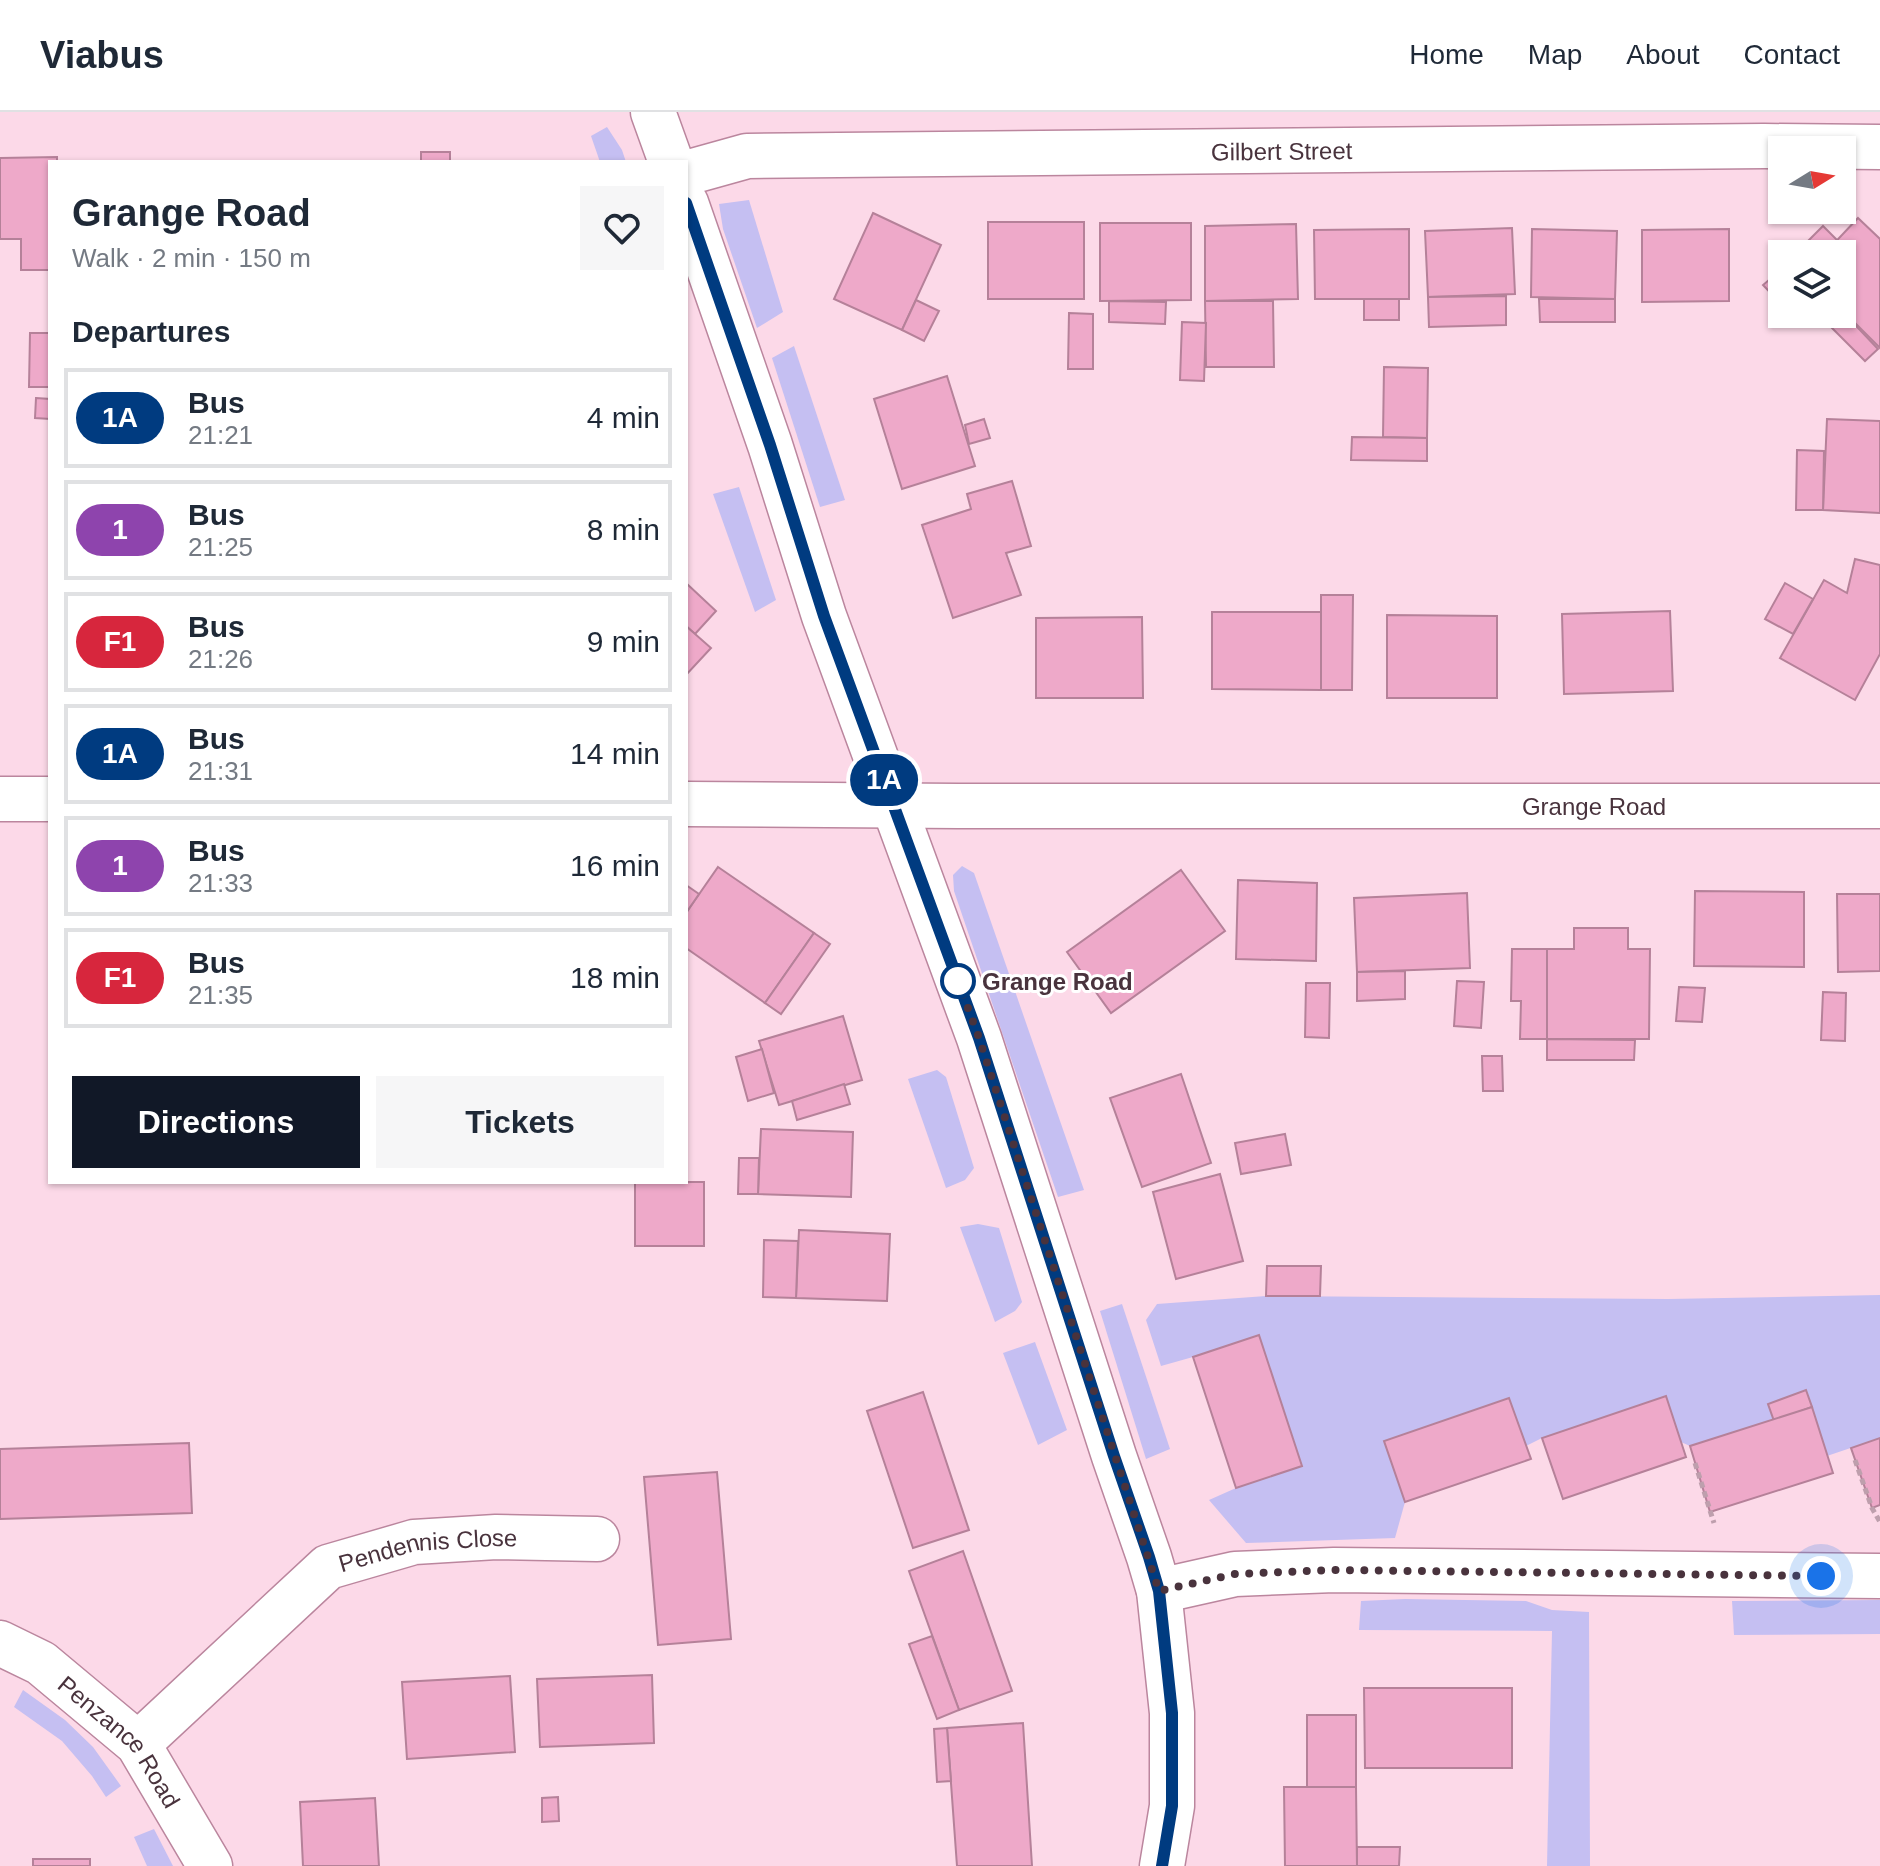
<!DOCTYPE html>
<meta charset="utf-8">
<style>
:root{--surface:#fff;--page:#f6f6f7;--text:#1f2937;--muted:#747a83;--line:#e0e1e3;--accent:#111827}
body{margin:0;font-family:Helvetica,sans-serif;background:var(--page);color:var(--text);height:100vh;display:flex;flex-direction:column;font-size:30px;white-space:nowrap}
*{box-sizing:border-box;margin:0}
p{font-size:26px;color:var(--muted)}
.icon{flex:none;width:44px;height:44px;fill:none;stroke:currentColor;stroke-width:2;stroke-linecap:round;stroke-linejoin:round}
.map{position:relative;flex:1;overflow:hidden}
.details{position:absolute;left:48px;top:48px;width:640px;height:1024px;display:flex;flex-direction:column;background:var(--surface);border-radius:0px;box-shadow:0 2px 6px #0004}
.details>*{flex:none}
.badge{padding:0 16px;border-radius:26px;font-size:28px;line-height:52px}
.needle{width:52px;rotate:79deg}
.tools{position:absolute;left:1768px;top:24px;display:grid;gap:16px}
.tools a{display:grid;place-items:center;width:88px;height:88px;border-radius:0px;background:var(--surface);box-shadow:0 2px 6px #0004;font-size:40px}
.you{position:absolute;width:40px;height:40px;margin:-20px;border:6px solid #fff;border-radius:50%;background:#1a73e8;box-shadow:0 0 0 12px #1a73e833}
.map>.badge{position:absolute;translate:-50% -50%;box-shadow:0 0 0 4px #fff}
h2{padding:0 24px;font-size:30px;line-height:72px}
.round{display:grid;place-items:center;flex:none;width:84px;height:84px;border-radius:0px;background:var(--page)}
.overview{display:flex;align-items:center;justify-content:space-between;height:136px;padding:0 24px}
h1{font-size:38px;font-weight:700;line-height:60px}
.action{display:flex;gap:16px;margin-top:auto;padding:16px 24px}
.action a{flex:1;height:92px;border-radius:0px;background:var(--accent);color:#fff;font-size:32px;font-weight:700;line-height:92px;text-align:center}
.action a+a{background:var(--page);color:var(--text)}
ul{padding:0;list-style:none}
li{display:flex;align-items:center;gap:24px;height:100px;margin:0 16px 12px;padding:0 8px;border:4px solid var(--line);border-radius:0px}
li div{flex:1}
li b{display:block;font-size:30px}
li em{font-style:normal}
li .badge{min-width:88px;font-weight:700;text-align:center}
header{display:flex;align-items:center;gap:48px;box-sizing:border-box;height:112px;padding:0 40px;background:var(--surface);border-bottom:2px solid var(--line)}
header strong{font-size:38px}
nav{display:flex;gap:44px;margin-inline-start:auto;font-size:28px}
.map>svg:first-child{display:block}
.green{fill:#c5bff2}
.building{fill:#eea9c9;stroke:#b58199;stroke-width:2}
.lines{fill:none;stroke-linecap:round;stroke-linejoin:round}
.minor-casing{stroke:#bb869e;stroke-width:47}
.path{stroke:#be9fad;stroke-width:5;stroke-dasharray:6 4;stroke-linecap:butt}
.minor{stroke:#fff;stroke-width:44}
.line-casing{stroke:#fff;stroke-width:18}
.line{stroke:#003b80;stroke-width:12}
.walk{stroke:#49333d;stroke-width:8;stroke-dasharray:0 14.4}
.stop-dot{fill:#fff;stroke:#003b80;stroke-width:4}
.labels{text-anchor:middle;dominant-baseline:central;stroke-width:6;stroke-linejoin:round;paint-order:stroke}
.street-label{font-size:24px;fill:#49333d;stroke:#fff}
.stop-label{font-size:24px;font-weight:bold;fill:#49333d;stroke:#fff;text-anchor:start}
</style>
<header>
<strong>Viabus</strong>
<nav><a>Home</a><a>Map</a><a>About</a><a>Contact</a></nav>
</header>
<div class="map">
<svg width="1880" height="1754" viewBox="0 0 1880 1754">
<rect width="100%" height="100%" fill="#fcd9e8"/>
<!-- green -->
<g class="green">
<polygon points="607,15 622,38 626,50 600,50 591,24"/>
<polygon points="749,88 783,200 757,216 723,117 719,92"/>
<polygon points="794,234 845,388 820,395 772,246"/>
<polygon points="739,375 776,488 755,500 713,382"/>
<polygon points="962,754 974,761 1084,1078 1058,1085 954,779 953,763"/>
<polygon points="937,958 946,965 974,1056 965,1068 946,1076 908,967"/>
<polygon points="978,1112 999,1116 1022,1190 1015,1199 995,1210 960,1115"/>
<polygon points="1880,1183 1880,1326 1827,1344 1805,1279 1768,1292 1774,1309 1690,1334 1681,1330 1542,1326 1526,1334 1508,1286 1384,1329 1405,1390 1395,1426 1246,1431 1209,1388 1236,1376 1302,1354 1193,1245 1161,1254 1146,1208 1157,1192 1266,1184 1668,1187"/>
<polygon points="1122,1192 1170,1337 1146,1347 1100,1199"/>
<polygon points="1035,1230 1067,1318 1038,1333 1003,1241"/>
<polygon points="1405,1487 1526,1489 1552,1498 1589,1500 1590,1754 1547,1754 1552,1519 1359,1518 1361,1489"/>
<polygon points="1880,1488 1880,1522 1734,1523 1732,1489"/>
<polygon points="23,1578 65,1608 93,1635 121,1674 106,1685 92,1664 62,1629 14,1595"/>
<polygon points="154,1717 173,1754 147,1754 134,1725"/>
</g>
<!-- building -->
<g class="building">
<rect x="421" y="40" width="29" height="10"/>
<polygon points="57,45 57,50 50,50 50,158 21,158 21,127 0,127 0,46"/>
<polygon points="873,101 941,133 902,218 834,187"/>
<polygon points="1858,106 1880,127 1880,236 1842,198 1842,142 1824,142"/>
<rect x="988" y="110" width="96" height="77"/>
<polygon points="1100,111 1191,111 1191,188 1100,189"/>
<polygon points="1296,112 1298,187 1205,189 1205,114"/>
<polygon points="1823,114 1838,129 1825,142 1795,142"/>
<polygon points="1512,116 1515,182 1428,185 1425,119"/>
<polygon points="1409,117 1409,187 1315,187 1314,118"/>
<polygon points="1532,117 1617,119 1615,187 1531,185"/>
<polygon points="1729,117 1729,189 1642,190 1642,118"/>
<polygon points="1776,162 1782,168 1782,193 1763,173"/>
<polygon points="1506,184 1506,213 1429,215 1428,185"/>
<rect x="1364" y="187" width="35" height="21"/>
<polygon points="1539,187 1615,187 1615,210 1540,210"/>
<polygon points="916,188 939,199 924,229 902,218"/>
<polygon points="1109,189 1166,190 1165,212 1109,210"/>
<polygon points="1205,189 1273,189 1274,255 1206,255"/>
<polygon points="1842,199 1878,237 1865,249 1827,211 1836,202 1842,202"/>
<polygon points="1069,201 1093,202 1093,257 1068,257"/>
<polygon points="1182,210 1206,211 1204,269 1180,268"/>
<polygon points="30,221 50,221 50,275 29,275"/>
<polygon points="1384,255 1428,256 1427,326 1383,325"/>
<polygon points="947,264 975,354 902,377 874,287"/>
<polygon points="36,286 50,287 50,307 35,306"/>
<polygon points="984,307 990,326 969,332 965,313"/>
<polygon points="1827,307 1880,309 1880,401 1823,398"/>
<polygon points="1352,325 1427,326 1427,349 1351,348"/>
<polygon points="1797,338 1824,339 1823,398 1796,398"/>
<polygon points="1012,369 1031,434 1006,441 1021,483 953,506 922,413 971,397 967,382"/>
<polygon points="1855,447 1880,453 1880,542 1855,588 1780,546 1824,468 1847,481"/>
<polygon points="686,471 716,499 695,522 686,514"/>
<polygon points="1785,471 1813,487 1793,522 1765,507"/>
<polygon points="1321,483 1353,483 1352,578 1321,578"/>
<polygon points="1670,499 1673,579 1564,582 1562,502"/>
<polygon points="1212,500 1321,500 1321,578 1212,577"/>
<polygon points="1387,503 1497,504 1497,586 1387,586"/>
<polygon points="1142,505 1143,586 1036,586 1036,506"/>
<polygon points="686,514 711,536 686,563"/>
<polygon points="718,755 814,821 765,891 686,836 686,801"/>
<polygon points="1181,758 1225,819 1111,901 1067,840"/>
<polygon points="1238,768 1317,771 1316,849 1236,847"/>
<polygon points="686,773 699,782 686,801"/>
<polygon points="1695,779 1804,780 1804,855 1694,854"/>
<polygon points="1467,781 1470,856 1357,860 1354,786"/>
<polygon points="1837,782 1880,782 1880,859 1838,860"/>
<polygon points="1574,816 1628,816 1628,837 1650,837 1649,927 1547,927 1547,837 1574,837"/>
<polygon points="814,821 830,832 781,902 765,891"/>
<polygon points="1512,837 1547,837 1547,927 1520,927 1521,889 1511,889"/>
<polygon points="1405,859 1405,887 1357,889 1357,860"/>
<polygon points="1457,869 1484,870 1481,916 1454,914"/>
<polygon points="1306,871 1330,871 1329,926 1305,925"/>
<polygon points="1679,875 1705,876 1702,910 1676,909"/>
<polygon points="1823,880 1846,881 1845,929 1821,928"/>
<polygon points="843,904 862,968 779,993 759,929"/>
<polygon points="1547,927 1635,928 1634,948 1547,948"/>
<polygon points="762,937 774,981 748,989 736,945"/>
<polygon points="1482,944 1502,944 1503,979 1483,979"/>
<polygon points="1181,962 1211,1051 1142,1075 1110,986"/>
<polygon points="844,972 850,992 797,1008 792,989"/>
<polygon points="761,1017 853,1020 851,1085 758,1082"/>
<polygon points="1285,1022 1291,1053 1241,1062 1235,1031"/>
<polygon points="739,1046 759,1046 758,1082 738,1082"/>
<polygon points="1220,1062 1243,1149 1176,1167 1153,1080"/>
<rect x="635" y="1070" width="69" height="64"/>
<polygon points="799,1118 890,1122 887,1189 796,1186"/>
<polygon points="764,1128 798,1129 796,1186 763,1185"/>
<polygon points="1267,1154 1321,1154 1320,1184 1266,1184"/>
<polygon points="1259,1223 1302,1354 1236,1376 1193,1245"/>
<polygon points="1806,1278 1812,1295 1774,1309 1768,1292"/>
<polygon points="923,1280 969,1418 913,1436 867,1299"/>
<polygon points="1666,1284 1686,1345 1563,1387 1542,1326"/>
<polygon points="1509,1286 1531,1347 1405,1390 1384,1329"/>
<polygon points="1812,1295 1833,1361 1710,1400 1690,1334"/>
<polygon points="1880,1326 1880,1393 1872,1396 1851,1336"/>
<polygon points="189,1331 192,1401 0,1407 0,1337"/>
<polygon points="717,1360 731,1527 658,1533 644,1365"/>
<polygon points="963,1439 1012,1579 959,1598 909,1459"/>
<polygon points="932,1524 959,1598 937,1607 909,1532"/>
<polygon points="652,1563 654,1631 540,1635 537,1567"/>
<polygon points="510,1564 515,1640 407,1647 402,1570"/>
<polygon points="1364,1576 1512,1576 1512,1656 1365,1656"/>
<rect x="1307" y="1603" width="49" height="72"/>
<polygon points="1023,1611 1032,1754 957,1754 947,1616"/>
<polygon points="947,1616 951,1669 937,1670 934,1617"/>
<polygon points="1284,1675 1356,1675 1357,1754 1285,1754"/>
<polygon points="558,1685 559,1709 542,1710 542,1686"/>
<polygon points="375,1686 379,1754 303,1754 300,1690"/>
<polygon points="1357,1735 1400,1735 1399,1754 1357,1754"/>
<rect x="33" y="1747" width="57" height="7"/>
</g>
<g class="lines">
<!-- minor casing -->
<g class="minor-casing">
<g id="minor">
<polyline points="653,0 671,50"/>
<path id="s1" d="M686,61L747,44L1764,34L1880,35"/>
<polyline points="686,91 770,333 824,504 979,926 1114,1344 1149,1445 1159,1479 1172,1601 1172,1694 1162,1754"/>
<polyline points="0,687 50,687"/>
<path id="s2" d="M686,692L958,694H1880"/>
<polyline points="1159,1479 1235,1462 1334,1458 1880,1464"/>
<path id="s3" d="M0,1531L41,1551L138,1632L210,1754"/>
<path id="s4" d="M138,1632L328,1455L414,1430L496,1425L597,1427"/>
</g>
</g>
<!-- path -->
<g class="path">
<polyline points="1855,1348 1872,1396 1880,1410"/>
<polyline points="1695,1351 1714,1411"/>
</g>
<!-- minor -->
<use href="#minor" class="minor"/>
</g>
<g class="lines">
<!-- line casing -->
<g class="line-casing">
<polyline id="line" points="686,91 770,333 824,504 979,926 1114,1344 1149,1445 1159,1479 1172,1601 1172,1694 1162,1754"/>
</g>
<!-- line -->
<use href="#line" class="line"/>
<!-- walk -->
<polyline class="walk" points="958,869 979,926 1159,1479 1235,1462 1334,1458 1821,1464"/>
</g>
<!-- markers -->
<circle class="stop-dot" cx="958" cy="869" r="16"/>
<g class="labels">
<!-- street labels -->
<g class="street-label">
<text stroke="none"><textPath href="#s1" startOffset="598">Gilbert Street</textPath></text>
<text stroke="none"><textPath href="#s2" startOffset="908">Grange Road</textPath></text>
<text stroke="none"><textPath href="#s4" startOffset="362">Pendennis Close</textPath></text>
<text stroke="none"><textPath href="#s3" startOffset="158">Penzance Road</textPath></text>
</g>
<!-- stop labels -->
<g class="stop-label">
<text x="982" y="869">Grange Road</text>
</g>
</g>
</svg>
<div class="tools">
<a><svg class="needle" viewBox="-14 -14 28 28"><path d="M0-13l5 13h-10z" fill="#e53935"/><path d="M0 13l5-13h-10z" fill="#747a83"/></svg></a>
<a><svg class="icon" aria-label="layers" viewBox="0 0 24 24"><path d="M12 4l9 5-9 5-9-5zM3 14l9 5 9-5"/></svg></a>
</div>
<div class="you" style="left:1821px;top:1464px"></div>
<b class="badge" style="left:884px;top:668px;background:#003b80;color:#fff">1A</b>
<section class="details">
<div class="overview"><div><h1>Grange Road</h1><p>Walk · 2 min · 150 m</p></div><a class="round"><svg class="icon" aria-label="heart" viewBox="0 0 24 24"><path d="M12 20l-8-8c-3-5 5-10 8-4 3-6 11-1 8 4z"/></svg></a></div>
<h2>Departures</h2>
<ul>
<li><span class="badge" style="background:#003b80;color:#fff">1A</span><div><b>Bus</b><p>21:21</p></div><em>4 min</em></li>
<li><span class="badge" style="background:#8e44ad;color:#fff">1</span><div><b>Bus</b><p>21:25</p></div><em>8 min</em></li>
<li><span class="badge" style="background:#d7263d;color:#fff">F1</span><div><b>Bus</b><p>21:26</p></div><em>9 min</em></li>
<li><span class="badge" style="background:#003b80;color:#fff">1A</span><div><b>Bus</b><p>21:31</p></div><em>14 min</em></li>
<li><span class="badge" style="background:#8e44ad;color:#fff">1</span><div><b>Bus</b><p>21:33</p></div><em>16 min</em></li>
<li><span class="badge" style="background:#d7263d;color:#fff">F1</span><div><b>Bus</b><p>21:35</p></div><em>18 min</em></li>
</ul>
<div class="action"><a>Directions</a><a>Tickets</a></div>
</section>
</div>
